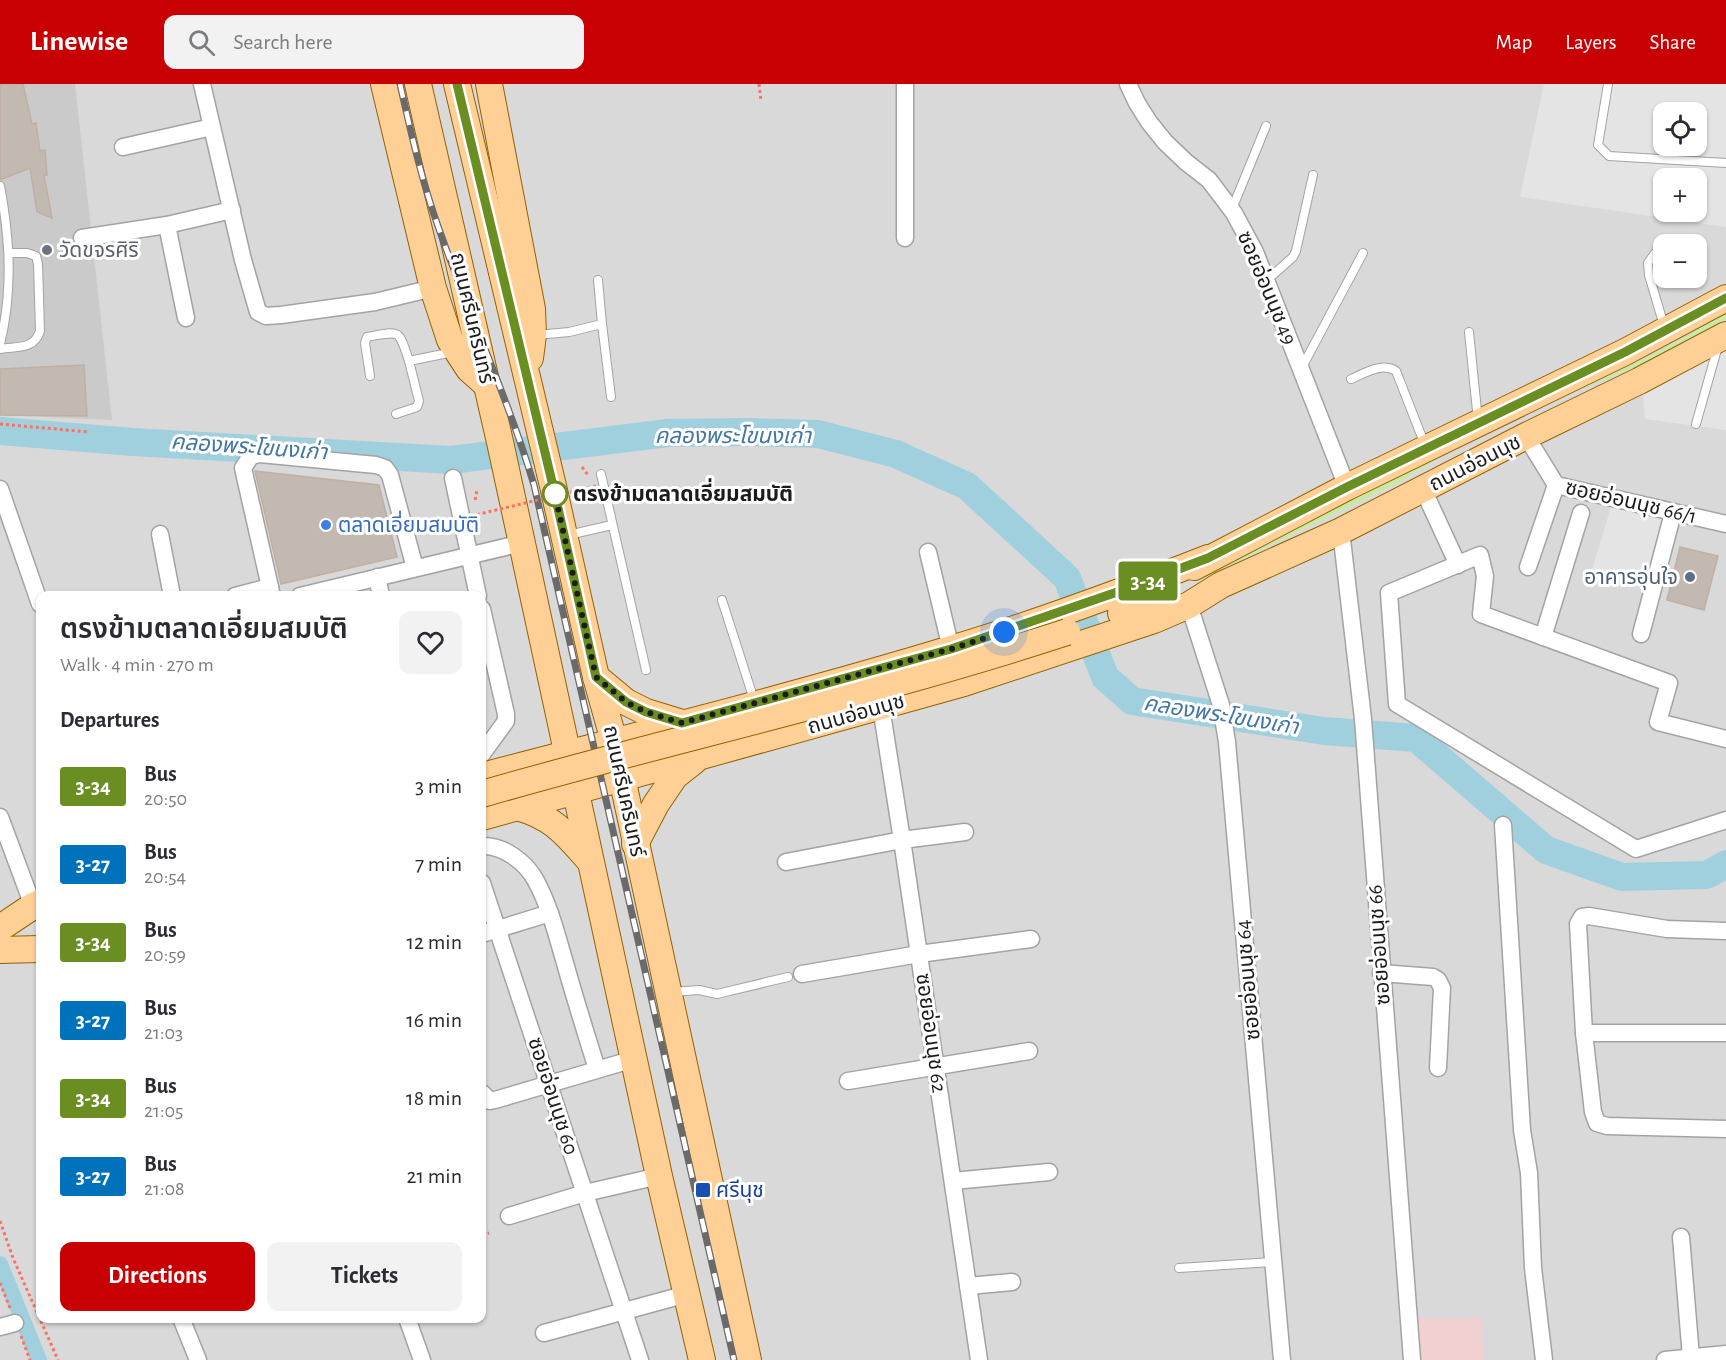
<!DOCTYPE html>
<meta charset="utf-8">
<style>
:root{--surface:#fff;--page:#f2f2f3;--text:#2b2b33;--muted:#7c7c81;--accent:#c80003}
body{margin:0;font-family:"Alegreya Sans","Noto Sans Thai",sans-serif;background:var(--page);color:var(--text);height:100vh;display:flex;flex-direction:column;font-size:22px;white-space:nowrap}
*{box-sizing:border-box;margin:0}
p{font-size:20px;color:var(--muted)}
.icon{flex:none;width:33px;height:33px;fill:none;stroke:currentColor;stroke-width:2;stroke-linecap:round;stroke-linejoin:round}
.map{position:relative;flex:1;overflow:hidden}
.panel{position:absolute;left:36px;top:507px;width:450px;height:732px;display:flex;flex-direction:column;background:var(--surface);border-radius:12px;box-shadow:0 2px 4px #0004}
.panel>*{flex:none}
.badge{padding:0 12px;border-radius:4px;font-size:21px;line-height:39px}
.buttons{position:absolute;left:1653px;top:18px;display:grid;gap:12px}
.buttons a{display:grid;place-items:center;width:54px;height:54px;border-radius:12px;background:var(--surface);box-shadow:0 2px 4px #0004;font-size:30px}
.you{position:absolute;width:30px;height:30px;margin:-15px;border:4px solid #fff;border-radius:50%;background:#1a73e8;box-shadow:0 0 0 9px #1a73e833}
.map>.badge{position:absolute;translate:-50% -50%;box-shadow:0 0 0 3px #fff}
h2{padding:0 24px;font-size:22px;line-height:54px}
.round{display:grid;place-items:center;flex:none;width:63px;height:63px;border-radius:12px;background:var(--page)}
.summary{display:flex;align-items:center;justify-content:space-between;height:102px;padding:0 24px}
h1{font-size:28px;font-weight:600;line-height:45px}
.action{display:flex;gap:12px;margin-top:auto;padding:12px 24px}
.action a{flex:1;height:69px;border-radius:12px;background:var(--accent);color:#fff;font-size:24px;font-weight:600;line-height:69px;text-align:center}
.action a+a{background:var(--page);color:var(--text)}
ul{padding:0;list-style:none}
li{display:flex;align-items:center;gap:18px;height:78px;padding:0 24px}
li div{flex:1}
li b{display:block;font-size:22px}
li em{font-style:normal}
li .badge{min-width:66px;font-weight:700;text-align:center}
header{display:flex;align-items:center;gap:36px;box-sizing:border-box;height:84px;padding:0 30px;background:var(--accent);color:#fff}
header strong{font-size:28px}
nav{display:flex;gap:33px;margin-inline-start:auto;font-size:21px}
.search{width:420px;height:54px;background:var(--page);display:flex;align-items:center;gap:15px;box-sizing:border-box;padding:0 21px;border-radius:12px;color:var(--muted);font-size:22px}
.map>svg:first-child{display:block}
.residential{fill:#dad9d9;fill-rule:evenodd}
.commercial{fill:#f0d0d0}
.religious{fill:#cacaca}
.grass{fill:#c8eaa5}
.parking{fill:#e4e4e4;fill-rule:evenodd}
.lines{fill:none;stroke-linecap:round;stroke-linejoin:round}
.canal{stroke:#a0d0dd;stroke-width:16}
.river{stroke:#a0d0dd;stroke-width:28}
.building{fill:#c2b9b1;stroke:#c0b0a4;stroke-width:1.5}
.lane-casing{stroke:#a3a3a3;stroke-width:10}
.street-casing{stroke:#a3a3a3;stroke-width:19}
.primary-casing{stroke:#946100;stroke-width:28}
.path{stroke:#fd7163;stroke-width:3;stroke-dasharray:3 3;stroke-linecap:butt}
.lane{stroke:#fff;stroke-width:8}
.street{stroke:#fff;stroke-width:16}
.primary{stroke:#fed096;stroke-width:26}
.rail-casing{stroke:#6a6a6a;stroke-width:7}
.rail{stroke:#fff;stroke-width:4.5;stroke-dasharray:14;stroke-linecap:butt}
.primary-bridge-casing{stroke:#946100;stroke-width:28;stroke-linecap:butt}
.path-bridge{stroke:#fd7163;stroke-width:3;stroke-dasharray:3 3;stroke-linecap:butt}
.primary-bridge{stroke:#fed096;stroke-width:26}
.line-casing{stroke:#fff;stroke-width:14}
.line{stroke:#6b8e23;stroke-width:9}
.walk{stroke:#1c1c1c;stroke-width:6;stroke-dasharray:0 10.8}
.worship-dot{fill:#6b7280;stroke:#fff;stroke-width:2}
.stop-dot{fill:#fff;stroke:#6b8e23;stroke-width:3}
.shop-dot{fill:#3f7fe0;stroke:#fff;stroke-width:2}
.service-dot{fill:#5c6f8a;stroke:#fff;stroke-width:2}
.transit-dot{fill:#1a4fb4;stroke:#fff;stroke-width:2}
.labels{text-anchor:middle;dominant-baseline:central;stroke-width:6;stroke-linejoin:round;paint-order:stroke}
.worship-label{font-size:21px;fill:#5b616d;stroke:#fff;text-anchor:start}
.street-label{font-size:21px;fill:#1c1c1c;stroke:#fff}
.stop-label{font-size:21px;font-weight:bold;fill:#1c1c1c;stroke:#fff;text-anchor:start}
.shop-label{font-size:21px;fill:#366cbe;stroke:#fff;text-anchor:start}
.service-label{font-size:21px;fill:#4e5e75;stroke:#fff;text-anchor:end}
.transit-label{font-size:21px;fill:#164399;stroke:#fff;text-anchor:start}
.water-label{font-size:22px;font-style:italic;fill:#4477a5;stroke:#fff}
</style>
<header>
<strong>Linewise</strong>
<div class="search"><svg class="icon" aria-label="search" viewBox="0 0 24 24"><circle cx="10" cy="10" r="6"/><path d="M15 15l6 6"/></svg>Search here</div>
<nav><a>Map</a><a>Layers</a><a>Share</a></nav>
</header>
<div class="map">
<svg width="1726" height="1276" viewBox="0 0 1726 1276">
<rect width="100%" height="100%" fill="#eeeae1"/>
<!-- residential -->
<path class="residential" d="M0,0H1726V1276H0ZM1664,28H1696V62H1664ZM1664,94H1696V128H1664ZM1664,160H1696V194H1664ZM40,512H482V1234H40Z"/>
<!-- commercial -->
<polygon class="commercial" points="1414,1234 1482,1234 1483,1276 1417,1276"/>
<!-- religious -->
<polygon class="religious" points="0,0 75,0 112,336 0,331"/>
<!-- grass -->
<path class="grass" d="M1726,229V235L1721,238L1641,282L1581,305L1459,362L1397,399L1202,495L1201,491C1287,447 1373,400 1461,359C1550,318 1642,281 1726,229Z"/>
<!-- parking -->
<g class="parking">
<path d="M1544,0H1726V143L1520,113ZM1664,28H1696V62H1664ZM1664,94H1696V128H1664Z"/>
<polygon points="1726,265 1726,346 1645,335 1643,310"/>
<polygon points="1611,423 1665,437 1646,504 1591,489"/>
</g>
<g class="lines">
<!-- canal -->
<polyline class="canal" points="0,1180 39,1276"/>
<!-- river -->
<polyline class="river" points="0,347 133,358 451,376 668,349 744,348 818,350 896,370 967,402 1067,494 1105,593 1132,617 1324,647 1416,654 1546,766 1622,793 1707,791 1726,780"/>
</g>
<!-- building -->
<g class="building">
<polygon points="0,0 23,0 32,40 36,39 40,67 45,66 47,91 44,91 52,134 37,128 30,84 0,96"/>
<polygon points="84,281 87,332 0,331 0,285"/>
<polygon points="255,387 379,401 397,473 281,500"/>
<polygon points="1680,463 1718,472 1704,526 1667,516"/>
</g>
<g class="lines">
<!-- lane casing -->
<g class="lane-casing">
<g id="lane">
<polyline points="1608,0 1598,61 1609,72 1726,79"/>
<path d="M0,102C10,155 13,207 0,260"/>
<polyline points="1232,125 1266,42"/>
<polyline points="1664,168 1655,169 1648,179 1649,191 1664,242"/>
<polyline points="1266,197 1293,173 1296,167 1313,91"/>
<polyline points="602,240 611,313"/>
<polyline points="1469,248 1478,337"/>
<polyline points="537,251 569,248 602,240 598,196"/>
<path d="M0,265C17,262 34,266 40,247L38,180L36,172L27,169H9"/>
<polyline points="1301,285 1363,169"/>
<path d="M370,292L365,259L367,253C401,247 398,244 409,277L453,268"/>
<path d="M1351,295C1365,289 1382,278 1396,287L1425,361"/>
<polyline points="396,330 417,323 419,317 409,277"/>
<polyline points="1696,340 1718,262"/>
<polyline points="601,390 646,586"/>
<polyline points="568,451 612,441"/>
<polyline points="722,516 755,619"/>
<polyline points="672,908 699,906 717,910 788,893"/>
<polyline points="1179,1184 1273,1178"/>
</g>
</g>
<!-- street casing -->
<g class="street-casing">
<g id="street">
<polyline points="202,0 243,176 258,228 266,232 281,231 375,218 433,204"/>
<polyline points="905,0 905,154"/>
<polyline points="1128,0 1137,19 1149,38 1165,58 1186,78 1209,96 1234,129 1255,168 1347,403"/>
<polyline points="123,63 212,43"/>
<polyline points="167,141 186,234"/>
<polyline points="82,154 167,141 232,126"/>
<polyline points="1526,352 1556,401 1726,440"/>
<polyline points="453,394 478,512"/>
<polyline points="0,405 40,520"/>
<polyline points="1423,405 1458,481"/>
<polyline points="1341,447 1363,635 1412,1276"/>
<polyline points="160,450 172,512"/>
<polyline points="928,468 951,565"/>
<polyline points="1528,483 1556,401"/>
<polyline points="377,493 381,512"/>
<polyline points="235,512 270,503"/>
<polyline points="272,512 243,384 251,372 260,370 376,381 385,384 390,391 415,484"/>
<polyline points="300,512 522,459"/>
<polyline points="1189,521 1221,621 1227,658 1282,1276"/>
<polyline points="482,525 506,630 506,637 482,670"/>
<polyline points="1641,550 1673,429"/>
<polyline points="1543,553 1581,429"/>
<polyline points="881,623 902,756 979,1276"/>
<polyline points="1726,655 1658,638 1669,599 1481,530 1485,492 1480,471 1389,509 1397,620 1636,765 1726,736"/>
<polyline points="0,733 33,822"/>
<polyline points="1503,741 1522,1046 1529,1089 1533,1184 1544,1276"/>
<path d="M482,762C503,761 526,778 536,797C550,823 557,852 565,879C575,915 586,950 597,985"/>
<polyline points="786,778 902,756 965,748"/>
<polyline points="482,799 640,1276"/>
<polyline points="1726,847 1667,845 1589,832 1582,833 1578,840 1584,949 1593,1028 1597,1039 1607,1042 1726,1045"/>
<polyline points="482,850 550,829"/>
<polyline points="1381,889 1433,893 1438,896 1442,904 1438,984"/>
<polyline points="802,890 919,870 1031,855"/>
<polyline points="1584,949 1726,949"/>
<polyline points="848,997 1029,967"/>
<polyline points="482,1009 490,1017 495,1016 634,975"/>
<polyline points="953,1097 1049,1088"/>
<polyline points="509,1132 585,1109 659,1092"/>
<polyline points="1681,1153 1691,1273"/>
<polyline points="968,1202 1012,1198"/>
<polyline points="181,1234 198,1276"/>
<polyline points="407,1234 422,1276"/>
<polyline points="0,1243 15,1239"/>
<polyline points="544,1249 687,1210"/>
<polyline points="1665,1276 1726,1270"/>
</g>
</g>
<!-- primary casing -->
<g class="primary-casing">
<g id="primary">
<polyline points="384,0 433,204 450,256 469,285 488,302"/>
<polyline points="418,0 500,358 659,1092 702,1276"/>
<polyline points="457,0 553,402 596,593 614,657 748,1276"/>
<polyline points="489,0 532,225 533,251 530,274"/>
<polyline points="1194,483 1347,403 1625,268 1726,214"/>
<polyline points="1121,529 1160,504"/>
<polyline points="596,593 626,618 646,628 682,639"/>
<path d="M482,692C638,651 796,612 951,565C1038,539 1124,507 1208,474"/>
<path d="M517,723C553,733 565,749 589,776"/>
<polyline points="482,733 964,599 1154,536 1189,521 1221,501 1341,447 1526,352 1639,297 1726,251"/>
<polyline points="635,760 656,720 675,692 694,677"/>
<polyline points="0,844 33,822 40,819"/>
<polyline points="0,866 40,865"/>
</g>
</g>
<!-- path -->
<g class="path">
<polyline points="759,0 761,17"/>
<polyline points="0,340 89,348"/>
<polyline points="582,383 588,391"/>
<polyline points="475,416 477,406"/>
<polyline points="0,1137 13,1174 58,1276"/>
<polyline points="482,1151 489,1149"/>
<polyline points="0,1199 10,1224"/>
<polyline points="21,1252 30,1276"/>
</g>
<!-- lane -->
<use href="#lane" class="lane"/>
<!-- street -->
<use href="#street" class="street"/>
<!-- primary -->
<use href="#primary" class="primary"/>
<!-- rail casing -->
<g class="rail-casing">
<path id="rail" d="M400,0C411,49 422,98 439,145C469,231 508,314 534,401L734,1276"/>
</g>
<!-- rail -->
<use href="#rail" class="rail"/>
<!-- primary-bridge casing -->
<g class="primary-bridge-casing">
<path id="primary-bridge" d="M482,710C676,654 874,611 1067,548"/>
</g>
<!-- path-bridge -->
<polyline class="path-bridge" points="471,432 596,402"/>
<!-- primary-bridge -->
<use href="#primary-bridge" class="primary-bridge"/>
</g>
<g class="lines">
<!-- line casing -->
<g class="line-casing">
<polyline id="line" points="457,0 553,402 596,593 626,618 646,628 682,639 951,565 1123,506 1208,474 1347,403 1625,268 1726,214"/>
</g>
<!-- line -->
<use href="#line" class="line"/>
<!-- walk -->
<polyline class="walk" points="555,410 553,402 596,593 626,618 646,628 682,639 951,565 1004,548"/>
</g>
<!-- markers -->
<circle class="worship-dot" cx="47" cy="166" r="6"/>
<circle class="stop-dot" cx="555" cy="410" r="12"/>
<circle class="shop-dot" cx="326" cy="441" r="6"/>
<circle class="service-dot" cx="1690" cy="493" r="6"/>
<rect class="transit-dot" x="695" y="1098" width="16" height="16" rx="3"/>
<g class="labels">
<!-- worship labels -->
<g class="worship-label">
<text x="59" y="166">วัดขจรศิริ</text>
</g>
<!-- street labels -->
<g class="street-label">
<text transform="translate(1267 204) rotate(67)">ซอยอ่อนนุช 49</text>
<text transform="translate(472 234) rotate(77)">ถนนศรีนครินทร์</text>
<text transform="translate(1475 379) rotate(-27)">ถนนอ่อนนุช</text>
<text transform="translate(1631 418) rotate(13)">ซอยอ่อนนุช 66/1</text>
<text transform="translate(856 630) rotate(-16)">ถนนอ่อนนุช</text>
<text transform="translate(624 707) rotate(78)">ถนนศรีนครินทร์</text>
<text transform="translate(1379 861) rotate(-94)">ซอยอ่อนนุช 66</text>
<text transform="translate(1248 896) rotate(-95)">ซอยอ่อนนุช 64</text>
<text transform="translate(931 949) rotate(82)">ซอยอ่อนนุช 62</text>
<text transform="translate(553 1012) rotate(72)">ซอยอ่อนนุช 60</text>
</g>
<!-- stop labels -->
<g class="stop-label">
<text x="573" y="410">ตรงข้ามตลาดเอี่ยมสมบัติ</text>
</g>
<!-- shop labels -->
<g class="shop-label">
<text x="338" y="441">ตลาดเอี่ยมสมบัติ</text>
</g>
<!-- service labels -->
<g class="service-label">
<text x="1678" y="493">อาคารอุ่นใจ</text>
</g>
<!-- transit labels -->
<g class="transit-label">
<text x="716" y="1106">ศรีนุช</text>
</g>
<!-- water labels -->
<g class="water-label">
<text x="733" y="352">คลองพระโขนงเก่า</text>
<text transform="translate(249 363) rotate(4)">คลองพระโขนงเก่า</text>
<text transform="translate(1221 631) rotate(9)">คลองพระโขนงเก่า</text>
</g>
</g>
</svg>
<div class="buttons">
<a><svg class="icon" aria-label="locate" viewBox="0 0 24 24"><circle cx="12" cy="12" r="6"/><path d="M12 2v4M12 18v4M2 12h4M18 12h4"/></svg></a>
<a>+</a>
<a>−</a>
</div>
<div class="you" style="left:1004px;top:548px"></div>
<b class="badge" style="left:1148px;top:497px;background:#6b8e23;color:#fff">3-34</b>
<section class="panel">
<div class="summary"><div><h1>ตรงข้ามตลาดเอี่ยมสมบัติ</h1><p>Walk · 4 min · 270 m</p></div><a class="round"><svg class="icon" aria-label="heart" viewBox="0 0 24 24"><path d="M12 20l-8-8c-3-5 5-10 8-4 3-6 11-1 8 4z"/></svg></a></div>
<h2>Departures</h2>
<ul>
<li><span class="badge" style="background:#6b8e23;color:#fff">3-34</span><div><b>Bus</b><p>20:50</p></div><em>3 min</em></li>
<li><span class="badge" style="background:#0072bc;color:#fff">3-27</span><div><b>Bus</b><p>20:54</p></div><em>7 min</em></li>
<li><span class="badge" style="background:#6b8e23;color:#fff">3-34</span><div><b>Bus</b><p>20:59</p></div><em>12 min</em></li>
<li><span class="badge" style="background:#0072bc;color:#fff">3-27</span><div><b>Bus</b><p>21:03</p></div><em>16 min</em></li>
<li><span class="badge" style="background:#6b8e23;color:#fff">3-34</span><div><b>Bus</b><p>21:05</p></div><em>18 min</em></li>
<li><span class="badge" style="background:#0072bc;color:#fff">3-27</span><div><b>Bus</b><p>21:08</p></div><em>21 min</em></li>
</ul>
<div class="action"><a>Directions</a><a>Tickets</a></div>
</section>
</div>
